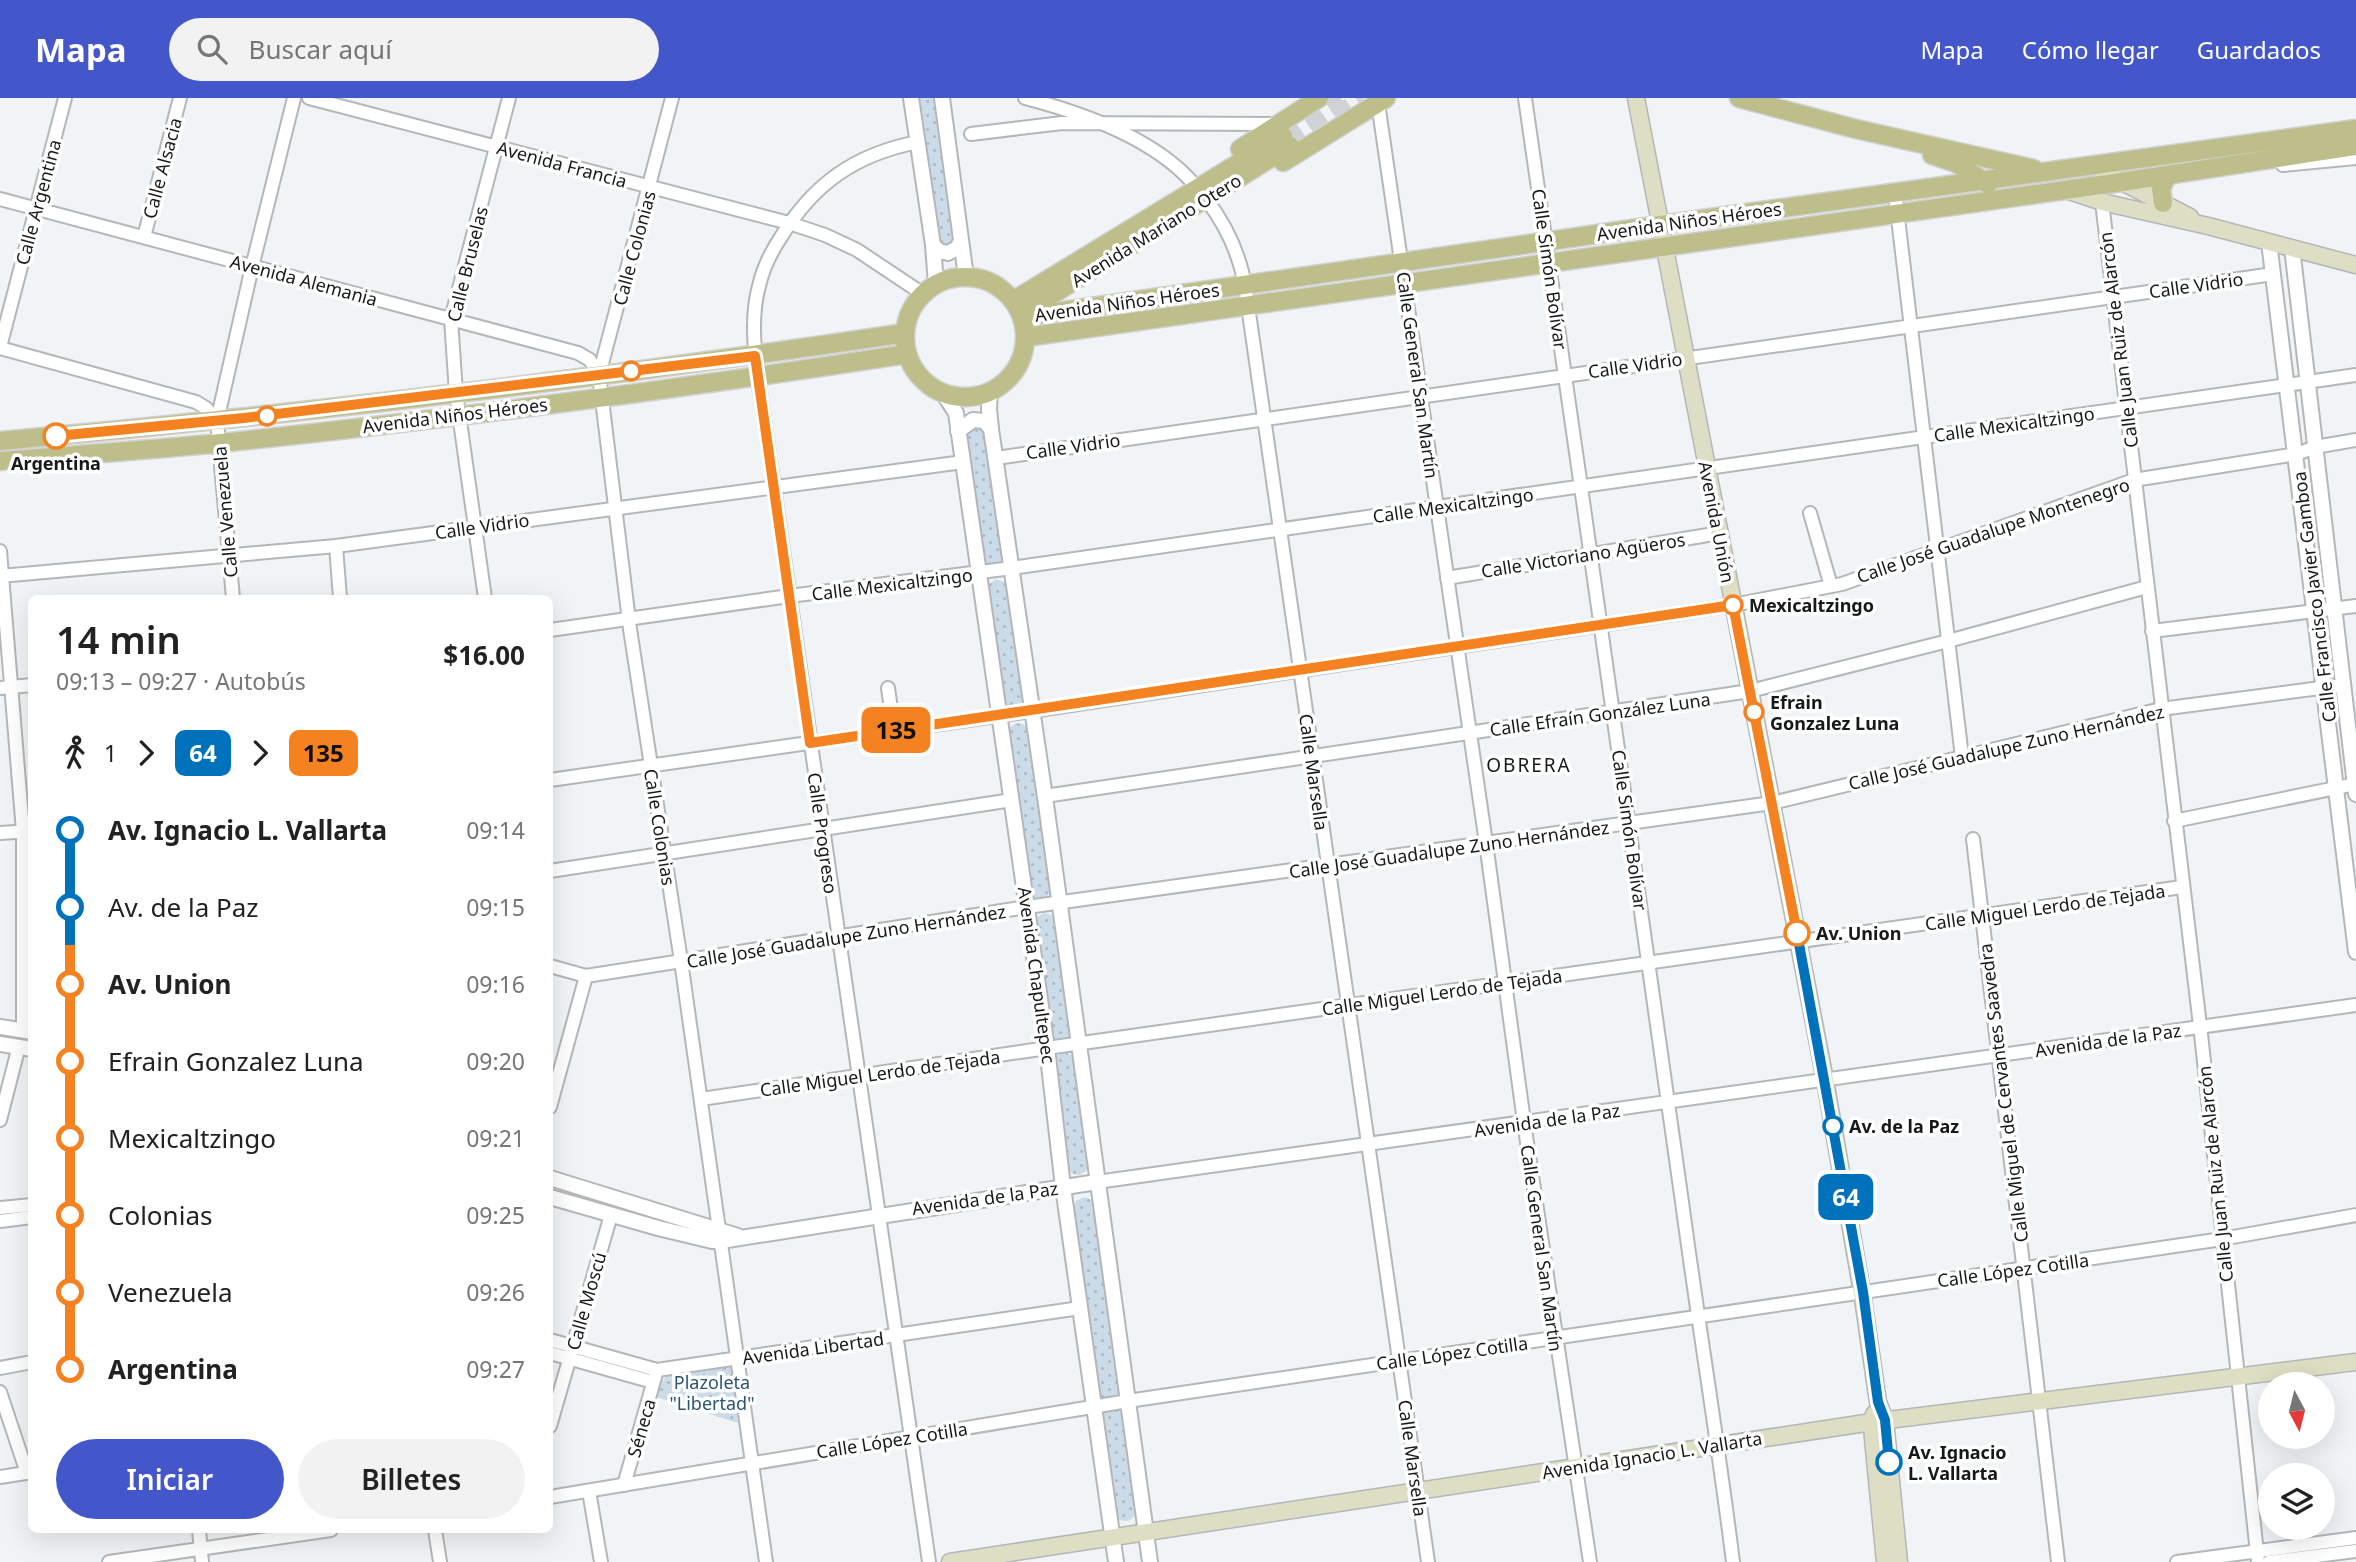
<!DOCTYPE html>
<html lang="es">
<meta charset="utf-8">
<style>
:root{--surface:#fff;--page:#f2f2f2;--text:#222;--muted:#767676;--accent:#4357cb}
body{margin:0;font-family:"Noto Sans",sans-serif;background:var(--page);color:var(--text);height:100vh;display:flex;flex-direction:column;font-size:26px;white-space:nowrap}
*{box-sizing:border-box;margin:0}
p{font-size:23px;color:var(--muted)}
.icon{flex:none;width:38px;height:38px;fill:none;stroke:currentColor;stroke-width:2;stroke-linecap:round;stroke-linejoin:round}
.map{position:relative;flex:1;overflow:hidden}
.drawer{position:absolute;left:28px;top:497px;width:525px;height:938px;display:flex;flex-direction:column;background:var(--surface);border-radius:10px;box-shadow:0 7px 28px #0002}
.drawer>*{flex:none}
.badge{padding:0 14px;border-radius:10px;font-size:24px;line-height:46px}
.needle{width:46px;rotate:173deg}
.tools{position:absolute;left:2258px;top:1274px;display:grid;gap:14px}
.tools a{display:grid;place-items:center;width:77px;height:77px;border-radius:50%;background:var(--surface);box-shadow:0 7px 28px #0002;font-size:35px}
.map>.badge{position:absolute;translate:-50% -50%;box-shadow:0 0 0 4px #fff}
.legs{display:flex;align-items:center;gap:10px;height:77px;padding:0 28px;font-size:23px}
.legs p{margin-inline-start:auto}
.overview{display:flex;align-items:center;justify-content:space-between;height:119px;padding:0 28px}
h1{font-size:38px;font-weight:600;line-height:52px}
.primary-button{display:flex;gap:14px;margin-top:auto;padding:14px 28px}
.primary-button a{flex:1;height:80px;border-radius:42px;background:var(--accent);color:#fff;font-size:28px;font-weight:600;line-height:80px;text-align:center}
.primary-button a+a{background:var(--page);color:var(--text)}
ul{padding:0 28px;list-style:none}
li{display:flex;align-items:center;gap:24px;height:77px;font-size:26px}
li i{display:grid;place-items:center;width:10px;height:100%;margin:0 9px;background:currentColor}
li i::after{content:'';width:18px;height:18px;margin:-9px;border:5px solid;border-radius:50%;background:var(--surface)}
li p{margin-inline-start:auto}
li:first-child i{background:linear-gradient(#0000 50%,currentColor 0)}
li:last-child i{background:linear-gradient(currentColor 50%,#0000 0)}
header{display:flex;align-items:center;gap:42px;box-sizing:border-box;height:98px;padding:0 35px;background:var(--accent);color:#fff}
header strong{font-size:33px}
nav{display:flex;gap:38px;margin-inline-start:auto;font-size:24px}
.search{width:490px;height:63px;background:var(--page);display:flex;align-items:center;gap:18px;box-sizing:border-box;padding:0 24px;border-radius:38px;color:var(--muted);font-size:26px}
.map>svg:first-child{display:block}
.green{fill:url(#green-dots)}
.lines{fill:none;stroke-linecap:round;stroke-linejoin:round}
.primary-tunnel{stroke:#d0d3d5;stroke-width:18;stroke-dasharray:18 9;stroke-linecap:butt}
.minor-casing{stroke:#b4b7b9;stroke-width:16}
.tertiary-casing{stroke:#b4b7b9;stroke-width:18}
.secondary-casing{stroke:#b4b7b9;stroke-width:19}
.primary-casing{stroke:#d1d1d1;stroke-width:21}
.minor{stroke:#fff;stroke-width:12}
.tertiary{stroke:#fff;stroke-width:14}
.secondary{stroke:#dedec4;stroke-width:16}
.primary{stroke:#bdbe89;stroke-width:18}
.line-1-casing{stroke:#fff;stroke-width:16}
.line-2-casing{stroke:#fff;stroke-width:16}
.line-1{stroke:#0072bc;stroke-width:10}
.line-2{stroke:#f58220;stroke-width:10}
.stop-2-dot{fill:#fff;stroke:#f58220;stroke-width:3.5}
.stop-1-dot{fill:#fff;stroke:#0072bc;stroke-width:3.5}
.labels{text-anchor:middle;dominant-baseline:central;stroke-width:7;stroke-linejoin:round;paint-order:stroke}
.street-label{font-size:18px;fill:#171819;stroke:#fff}
.stop-label{font-size:18px;font-weight:bold;fill:#171819;stroke:#fff;text-anchor:start}
.park-label{font-size:18px;fill:#295473;stroke:#fff}
.neighbourhood-label{font-size:19px;letter-spacing:2px;fill:#171819;stroke:#fff}
</style>
<header>
<strong>Mapa</strong>
<div class="search"><svg class="icon" aria-label="search" viewBox="0 0 24 24"><circle cx="10" cy="10" r="6"/><path d="M15 15l6 6"/></svg>Buscar aquí</div>
<nav><a>Mapa</a><a>Cómo llegar</a><a>Guardados</a></nav>
</header>
<div class="map">
<svg width="2356" height="1464" viewBox="0 0 2356 1464">
<defs>
<pattern id="green-dots" width="8" height="8" patternUnits="userSpaceOnUse" patternTransform="scale(1.75)"><rect width="8" height="8" fill="#cbdbe8"/><path d="M2 2h.1M6 6h.1" fill="none" stroke="#aebbc6" stroke-width="1.8" stroke-linecap="round"/></pattern>
</defs>
<rect width="100%" height="100%" fill="#f1f4f6"/>
<!-- green -->
<g class="green">
<polygon points="918,0 936,0 956,143 951,151 939,145"/>
<path d="M984,326L1003,462C998,469 991,470 984,464L964,331Z"/>
<polygon points="996,481 1007,485 1025,603 1021,609 1008,611 1005,609 987,488"/>
<polygon points="1016,625 1023,626 1029,631 1051,793 1045,801 1038,802 1029,796 1008,631"/>
<polygon points="1044,815 1051,817 1055,821 1071,934 1068,942 1055,944 1053,942 1034,825 1037,819"/>
<polygon points="1064,954 1075,959 1089,1071 1080,1077 1073,1076 1068,1071 1054,966 1055,959"/>
<path d="M1084,1099L1090,1101L1095,1109L1136,1413C1133,1424 1124,1426 1116,1419L1073,1109L1076,1103Z"/>
<polygon points="731,1269 738,1325 656,1299 661,1284 667,1278"/>
</g>
<g class="lines">
<!-- primary-tunnel -->
<g class="primary-tunnel">
<polyline points="1283,38 1341,0"/>
<polyline points="1290,48 1363,0"/>
</g>
<!-- minor casing -->
<g class="minor-casing">
<g id="minor">
<polyline points="309,0 789,125 825,137 857,152 923,196"/>
<polyline points="672,0 599,277 630,531 681,863 766,1464"/>
<path d="M1025,0C1083,15 1159,42 1198,91"/>
<path d="M1525,0C1578,368 1631,735 1682,1104C1698,1224 1718,1343 1733,1464"/>
<polyline points="1378,5 1486,745 1525,1031 1590,1464"/>
<polyline points="971,36 1062,25 1278,26"/>
<path d="M918,44C856,56 814,85 781,139C771,154 763,170 759,188C751,217 754,250 758,279L929,1464"/>
<polyline points="1895,95 1962,659"/>
<polyline points="0,101 578,255 590,262 599,277"/>
<path d="M1206,101C1226,127 1239,154 1245,187L1428,1464"/>
<polyline points="2102,104 2201,936 2258,1464"/>
<polyline points="144,139 180,0"/>
<polyline points="0,249 65,0"/>
<polyline points="0,250 196,304 206,310 217,323"/>
<polyline points="996,360 2273,176"/>
<polyline points="1810,415 1831,488"/>
<polyline points="336,448 340,500"/>
<polyline points="0,453 23,733 23,932"/>
<polyline points="0,478 336,448 963,364"/>
<polyline points="1447,480 1720,435"/>
<polyline points="233,500 217,323 252,169 294,0"/>
<polyline points="485,500 456,295 451,221 509,0"/>
<polyline points="550,532 789,498 1012,470 2356,277"/>
<polyline points="2152,533 2356,508"/>
<polyline points="0,590 32,587"/>
<polyline points="888,590 894,632"/>
<polyline points="550,682 1032,613 1733,507 1842,486 2134,382 2297,356 2315,349 2356,342"/>
<polyline points="1045,698 1750,593 1948,543 2147,489"/>
<polyline points="2174,723 2356,686"/>
<polyline points="0,735 31,733"/>
<polyline points="1973,741 2058,1464"/>
<polyline points="550,773 1012,702"/>
<polyline points="550,868 586,878 1027,809 1772,705 2161,611 2343,587"/>
<polyline points="701,1001 1047,950 2182,789"/>
<polyline points="550,1009 586,878"/>
<polyline points="0,1022 19,948"/>
<polyline points="1097,1084 2356,907"/>
<polyline points="0,1110 32,1107"/>
<polyline points="0,1123 32,1119"/>
<polyline points="550,1242 657,1272 1080,1210"/>
<polyline points="550,1255 653,1284"/>
<polyline points="0,1270 32,1264"/>
<polyline points="0,1294 27,1375"/>
<polyline points="550,1328 611,1117"/>
<polyline points="0,1379 32,1374"/>
<polyline points="624,1387 657,1272"/>
<polyline points="589,1393 601,1464"/>
<polyline points="550,1399 1128,1303 2222,1141 2356,1117"/>
<polyline points="199,1432 202,1464"/>
<polyline points="435,1432 440,1464"/>
<polyline points="109,1464 331,1432"/>
<polyline points="2177,1464 2356,1440"/>
<polyline points="2269,1464 2356,1453"/>
</g>
</g>
<!-- tertiary casing -->
<g class="tertiary-casing">
<g id="tertiary">
<polyline points="911,0 933,147 936,186"/>
<polyline points="942,0 966,179"/>
<polyline points="2283,66 2356,59"/>
<polyline points="2269,144 2356,854"/>
<polyline points="933,147 939,153 948,155 957,150 961,143"/>
<polyline points="2292,150 2356,696"/>
<polyline points="990,293 989,311 991,331 1046,706 1150,1464"/>
<polyline points="943,295 956,315 1047,950 1063,1089 1116,1464"/>
<polyline points="958,333 973,322 984,323 991,331"/>
<polyline points="0,929 32,934"/>
<polyline points="0,946 32,951"/>
<polyline points="550,1080 738,1138"/>
<polyline points="550,1099 658,1130 712,1143 721,1143 1097,1084"/>
</g>
</g>
<!-- secondary casing -->
<g class="secondary-casing">
<g id="secondary">
<polyline points="1636,0 1825,982 1862,1194 1878,1304 1885,1322 1899,1464"/>
<polyline points="2094,67 2122,84 2190,119"/>
<polyline points="2066,92 2102,104 2208,128 2356,167"/>
<polyline points="1874,1316 1872,1324 1873,1341 1885,1464"/>
<polyline points="950,1464 1872,1324 2356,1264"/>
</g>
</g>
<!-- primary casing -->
<g class="primary-casing">
<g id="primary">
<polyline points="1739,0 1856,31 2034,71"/>
<polyline points="1240,51 1319,0"/>
<polyline points="1932,57 1956,65 1988,86"/>
<polyline points="1283,64 1386,0"/>
<polyline points="2163,105 2161,91 2167,77"/>
<circle cx="965" cy="239" r="60"/>
<polyline points="1013,203 1283,38"/>
<polyline points="1021,216 1290,48"/>
<polyline points="1022,219 1660,127 2356,31"/>
<polyline points="1026,239 2122,84 2356,48"/>
<path d="M0,343C303,316 604,280 905,235"/>
<path d="M0,363C74,357 148,352 221,345C450,321 679,291 907,256"/>
</g>
</g>
<!-- minor -->
<use href="#minor" class="minor"/>
<!-- tertiary -->
<use href="#tertiary" class="tertiary"/>
<!-- secondary -->
<use href="#secondary" class="secondary"/>
<!-- primary -->
<use href="#primary" class="primary"/>
</g>
<g class="lines">
<!-- line-1 casing -->
<g class="line-1-casing">
<polyline id="line-1" points="1797,835 1863,1194 1878,1304 1885,1322 1889,1364"/>
</g>
<!-- line-2 casing -->
<g class="line-2-casing">
<polyline id="line-2" points="56,338 244,320 755,258 810,645 1733,507 1797,835"/>
</g>
<!-- line-1 -->
<use href="#line-1" class="line-1"/>
<!-- line-2 -->
<use href="#line-2" class="line-2"/>
</g>
<!-- markers -->
<g class="stop-2-dot">
<circle cx="631" cy="273" r="9"/>
<circle cx="267" cy="318" r="9"/>
<circle cx="56" cy="338" r="12"/>
<circle cx="1733" cy="507" r="9"/>
<circle cx="1754" cy="614" r="9"/>
<circle cx="1797" cy="835" r="12"/>
</g>
<g class="stop-1-dot">
<circle cx="1833" cy="1028" r="9"/>
<circle cx="1889" cy="1364" r="12"/>
</g>
<g class="labels">
<!-- street labels -->
<g class="street-label">
<text transform="translate(562 66) rotate(15)">Avenida Francia</text>
<text transform="translate(162 70) rotate(-75)">Calle Alsacia</text>
<text transform="translate(38 104) rotate(-75)">Calle Argentina</text>
<text transform="translate(1689 123) rotate(-8)">Avenida Niños Héroes</text>
<text transform="translate(1156 132) rotate(-32)">Avenida Mariano Otero</text>
<text transform="translate(634 150) rotate(-75)">Calle Colonias</text>
<text transform="translate(467 166) rotate(-76)">Calle Bruselas</text>
<text transform="translate(1550 171) rotate(82)">Calle Simón Bolívar</text>
<text transform="translate(304 182) rotate(15)">Avenida Alemania</text>
<text transform="translate(2196 187) rotate(-8)">Calle Vidrio</text>
<text transform="translate(1127 204) rotate(-8)">Avenida Niños Héroes</text>
<text transform="translate(2118 242) rotate(-97)">Calle Juan Ruiz de Alarcón</text>
<text transform="translate(1635 267) rotate(-8)">Calle Vidrio</text>
<text transform="translate(1418 277) rotate(82)">Calle General San Martín</text>
<text transform="translate(455 317) rotate(-7)">Avenida Niños Héroes</text>
<text transform="translate(2014 326) rotate(-8)">Calle Mexicaltzingo</text>
<text transform="translate(1073 348) rotate(-8)">Calle Vidrio</text>
<text transform="translate(1453 407) rotate(-8)">Calle Mexicaltzingo</text>
<text transform="translate(225 414) rotate(-95)">Calle Venezuela</text>
<text transform="translate(1717 424) rotate(79)">Avenida Unión</text>
<text transform="translate(482 428) rotate(-8)">Calle Vidrio</text>
<text transform="translate(1993 432) rotate(-19)">Calle José Guadalupe Montenegro</text>
<text transform="translate(1583 457) rotate(-9)">Calle Victoriano Agüeros</text>
<text transform="translate(892 486) rotate(-7)">Calle Mexicaltzingo</text>
<text transform="translate(2314 499) rotate(-97)">Calle Francisco Javier Gamboa</text>
<text transform="translate(1600 616) rotate(-8)">Calle Efraín González Luna</text>
<text transform="translate(2006 649) rotate(-13)">Calle José Guadalupe Zuno Hernández</text>
<text transform="translate(1314 674) rotate(82)">Calle Marsella</text>
<text transform="translate(660 729) rotate(81)">Calle Colonias</text>
<text transform="translate(1630 732) rotate(82)">Calle Simón Bolívar</text>
<text transform="translate(823 735) rotate(82)">Calle Progreso</text>
<text transform="translate(1449 751) rotate(-8)">Calle José Guadalupe Zuno Hernández</text>
<text transform="translate(2045 809) rotate(-8)">Calle Miguel Lerdo de Tejada</text>
<text transform="translate(846 838) rotate(-9)">Calle José Guadalupe Zuno Hernández</text>
<text transform="translate(1037 877) rotate(82)">Avenida Chapultepec</text>
<text transform="translate(1442 894) rotate(-8)">Calle Miguel Lerdo de Tejada</text>
<text transform="translate(2108 942) rotate(-8)">Avenida de la Paz</text>
<text transform="translate(880 975) rotate(-8)">Calle Miguel Lerdo de Tejada</text>
<text transform="translate(2003 995) rotate(-97)">Calle Miguel de Cervantes Saavedra</text>
<text transform="translate(1547 1022) rotate(-8)">Avenida de la Paz</text>
<text transform="translate(2215 1076) rotate(-96)">Calle Juan Ruiz de Alarcón</text>
<text transform="translate(985 1100) rotate(-8)">Avenida de la Paz</text>
<text transform="translate(1542 1150) rotate(82)">Calle General San Martín</text>
<text transform="translate(2013 1172) rotate(-8)">Calle López Cotilla</text>
<text transform="translate(586 1203) rotate(-74)">Calle Moscú</text>
<text transform="translate(813 1250) rotate(-8)">Avenida Libertad</text>
<text transform="translate(1452 1255) rotate(-8)">Calle López Cotilla</text>
<text transform="translate(641 1330) rotate(-74)">Séneca</text>
<text transform="translate(892 1342) rotate(-9)">Calle López Cotilla</text>
<text transform="translate(1652 1357) rotate(-9)">Avenida Ignacio L. Vallarta</text>
<text transform="translate(1413 1360) rotate(82)">Calle Marsella</text>
</g>
<!-- stop labels -->
<g class="stop-label">
<text x="56" y="365" text-anchor="middle">Argentina</text>
<text x="1749" y="507">Mexicaltzingo</text>
<text x="1770" y="604">Efrain<tspan x="1770" dy="21">Gonzalez Luna</tspan></text>
<text x="1816" y="835">Av. Union</text>
<text x="1849" y="1028">Av. de la Paz</text>
<text x="1908" y="1354">Av. Ignacio<tspan x="1908" dy="21">L. Vallarta</tspan></text>
</g>
<!-- park labels -->
<g class="park-label">
<text x="712" y="1284">Plazoleta<tspan x="712" dy="21">"Libertad"</tspan></text>
</g>
<!-- neighbourhood labels -->
<g class="neighbourhood-label">
<text x="1529" y="667">OBRERA</text>
</g>
</g>
</svg>
<div class="tools">
<a><svg class="needle" viewBox="-14 -14 28 28"><path d="M0-13l5 13h-10z" fill="#e53935"/><path d="M0 13l5-13h-10z" fill="#767676"/></svg></a>
<a><svg class="icon" aria-label="layers" viewBox="0 0 24 24"><path d="M12 4l9 5-9 5-9-5zM3 14l9 5 9-5"/></svg></a>
</div>
<b class="badge" style="left:1846px;top:1099px;background:#0072bc;color:#fff">64</b>
<b class="badge" style="left:896px;top:632px;background:#f58220;color:#111">135</b>
<section class="drawer">
<div class="overview"><div><h1>14 min</h1><p>09:13 – 09:27 · Autobús</p></div><b>$16.00</b></div>
<div class="legs"><svg class="icon" aria-label="walk" viewBox="0 0 24 24"><circle cx="13" cy="4" r="2"/><path d="M13 8l-2 6 4 7M11 14l-3 7M7 12l3-4h3l4 4"/></svg>1<svg class="icon" aria-label="forward" viewBox="0 0 24 24"><path d="M9 5l7 7-7 7"/></svg><b class="badge" style="background:#0072bc;color:#fff">64</b><svg class="icon" aria-label="forward" viewBox="0 0 24 24"><path d="M9 5l7 7-7 7"/></svg><b class="badge" style="background:#f58220;color:#111">135</b></div>
<ul>
<li><i style="color:#0072bc"></i><b>Av. Ignacio L. Vallarta</b><p>09:14</p></li>
<li><i style="color:#0072bc"></i><span>Av. de la Paz</span><p>09:15</p></li>
<li><i style="color:#f58220"></i><b>Av. Union</b><p>09:16</p></li>
<li><i style="color:#f58220"></i><span>Efrain Gonzalez Luna</span><p>09:20</p></li>
<li><i style="color:#f58220"></i><span>Mexicaltzingo</span><p>09:21</p></li>
<li><i style="color:#f58220"></i><span>Colonias</span><p>09:25</p></li>
<li><i style="color:#f58220"></i><span>Venezuela</span><p>09:26</p></li>
<li><i style="color:#f58220"></i><b>Argentina</b><p>09:27</p></li>
</ul>
<div class="primary-button"><a>Iniciar</a><a>Billetes</a></div>
</section>
</div>
